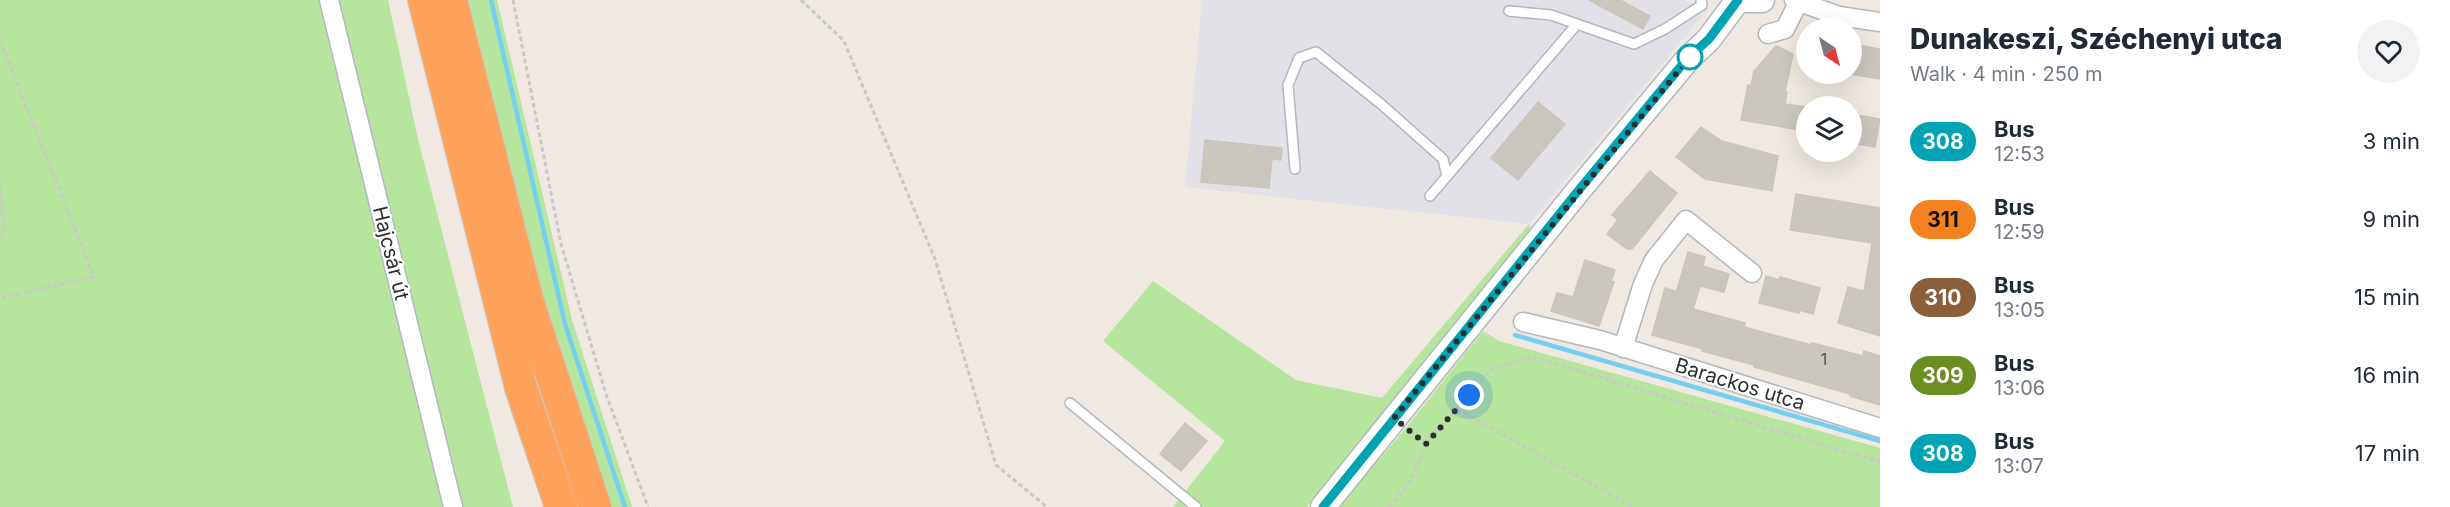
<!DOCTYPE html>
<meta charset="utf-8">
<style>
:root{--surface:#fff;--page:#f2f2f3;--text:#1f2937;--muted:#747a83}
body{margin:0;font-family:Inter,sans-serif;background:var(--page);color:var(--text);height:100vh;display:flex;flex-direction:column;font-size:22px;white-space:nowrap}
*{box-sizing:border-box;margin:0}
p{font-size:20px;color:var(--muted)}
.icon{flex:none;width:33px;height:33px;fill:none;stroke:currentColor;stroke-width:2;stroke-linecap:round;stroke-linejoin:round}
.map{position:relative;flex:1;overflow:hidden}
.details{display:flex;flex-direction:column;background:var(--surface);width:570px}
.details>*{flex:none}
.badge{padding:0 12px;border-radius:20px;font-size:21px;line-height:39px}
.needle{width:39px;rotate:144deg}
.tools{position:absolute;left:1796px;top:18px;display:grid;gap:12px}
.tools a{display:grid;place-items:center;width:66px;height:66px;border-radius:50%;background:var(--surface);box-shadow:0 6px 24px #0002;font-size:30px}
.you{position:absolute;width:30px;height:30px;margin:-15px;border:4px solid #fff;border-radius:50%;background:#1a73e8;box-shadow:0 0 0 9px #1a73e833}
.map>.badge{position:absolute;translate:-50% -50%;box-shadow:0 0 0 3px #fff}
.round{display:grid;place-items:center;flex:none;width:63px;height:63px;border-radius:32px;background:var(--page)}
.head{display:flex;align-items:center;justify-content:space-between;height:102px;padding:0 30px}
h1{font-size:28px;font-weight:800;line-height:45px}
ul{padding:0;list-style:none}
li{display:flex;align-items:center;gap:18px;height:78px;padding:0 30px}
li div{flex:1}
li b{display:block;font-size:22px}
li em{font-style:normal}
li .badge{min-width:66px;font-weight:700;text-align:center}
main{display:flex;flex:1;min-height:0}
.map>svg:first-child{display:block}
.industrial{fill:#e3e1e8}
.green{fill:#b6e59e}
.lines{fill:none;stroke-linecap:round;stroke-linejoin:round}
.stream{stroke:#75cff0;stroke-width:4.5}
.building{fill:#cbc7bf;stroke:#cbc5ba;stroke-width:1.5}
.lane-casing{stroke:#b4b7c1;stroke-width:12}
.street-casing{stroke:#b4b7c1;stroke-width:21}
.secondary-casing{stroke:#b4b7c1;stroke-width:27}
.highway-casing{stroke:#c9c9c9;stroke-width:34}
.path{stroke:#c9c9c9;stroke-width:3;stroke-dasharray:4.5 3;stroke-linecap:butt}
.lane{stroke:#fff;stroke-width:9}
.street{stroke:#fff;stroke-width:18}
.secondary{stroke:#fff;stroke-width:24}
.highway{stroke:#ffa35c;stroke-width:32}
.line-casing{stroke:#fff;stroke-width:14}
.line{stroke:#00a3b4;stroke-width:9}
.walk{stroke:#2e2e2e;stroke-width:6;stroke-dasharray:0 10.8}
.stop-dot{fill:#fff;stroke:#00a3b4;stroke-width:3}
.labels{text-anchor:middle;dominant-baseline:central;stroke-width:4.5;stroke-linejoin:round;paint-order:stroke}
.number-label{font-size:16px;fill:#555452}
.street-label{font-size:20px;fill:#2e2e2e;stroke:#fff}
</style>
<main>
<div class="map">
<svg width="1880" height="507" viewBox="0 0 1880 507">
<rect width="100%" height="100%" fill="#efe9e1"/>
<!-- industrial -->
<polygon class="industrial" points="1202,0 1685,0 1709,8 1529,224 1185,187"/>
<!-- green -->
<g class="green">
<polygon points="0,0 388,0 418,139 513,507 0,507"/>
<polygon points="459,0 497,0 572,320 632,507 608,507 537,301"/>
<polygon points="1529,224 1532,233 1307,507 1173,507 1225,441 1103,341 1153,281 1296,380 1382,398"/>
<polygon points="1483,331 1499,341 1880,448 1880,507 1338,507 1406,428"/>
</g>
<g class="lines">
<!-- stream -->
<g class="stream">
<polyline points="491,0 565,324 625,507"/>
<polyline points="1515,335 1880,441"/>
</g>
</g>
<!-- building -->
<g class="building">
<polygon points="1589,0 1620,0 1650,16 1643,29"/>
<polygon points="1851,44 1880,49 1880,79 1851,74"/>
<polygon points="1776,46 1793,54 1785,92 1787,92 1785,104 1806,107 1806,131 1741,120 1748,85 1751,86 1754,71"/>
<polygon points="1538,102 1565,124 1518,180 1491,158"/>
<polygon points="1851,114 1880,119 1875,147 1851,143"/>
<polygon points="1701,127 1722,141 1778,156 1772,191 1705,179 1676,157"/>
<polygon points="1205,140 1282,148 1281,160 1272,159 1269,188 1201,182"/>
<polygon points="1650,171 1677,193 1632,249 1627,249 1607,234 1618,220 1612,215"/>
<polygon points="1796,194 1880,208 1880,336 1838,323 1848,287 1864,291 1872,243 1790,230"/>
<polygon points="1688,252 1705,257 1703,266 1729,274 1724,292 1700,286 1693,309 1745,323 1744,327 1811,345 1812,343 1863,356 1864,351 1880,356 1880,405 1850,396 1850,394 1754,367 1754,365 1702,351 1703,349 1652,335 1665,288 1682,293 1677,290"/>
<polygon points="1585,260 1615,270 1611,281 1614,282 1599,326 1551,311 1557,293 1573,297"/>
<polygon points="1766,276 1779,280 1780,277 1820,288 1813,314 1799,310 1799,313 1759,303"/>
<polygon points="1185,423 1207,441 1181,471 1160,454"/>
</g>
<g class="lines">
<!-- lane casing -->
<g class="lane-casing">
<g id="lane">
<polyline points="1509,11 1551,15 1634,44 1665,29 1702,5 1701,0"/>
<polyline points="1295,169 1288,85 1299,58 1316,52 1381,104 1443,159 1447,176"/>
<polyline points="1430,196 1577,24"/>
<polyline points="1070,403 1196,507"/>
</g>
</g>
<!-- street casing -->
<g class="street-casing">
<g id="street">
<polyline points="329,0 453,507"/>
<polyline points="1794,0 1839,16 1880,22"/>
<polyline points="1768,34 1785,29 1798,3"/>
<polyline points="1523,322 1600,340 1880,428"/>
<polyline points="1623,348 1643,284 1654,260 1686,220 1752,273"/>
</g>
</g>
<!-- secondary casing -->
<g class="secondary-casing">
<g id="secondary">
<polyline points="1746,0 1762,0"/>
<polyline points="1323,507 1578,191 1687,60 1709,39 1738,0"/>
</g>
</g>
<!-- highway casing -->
<g class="highway-casing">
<g id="highway">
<polyline points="424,0 521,388 561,507"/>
<polyline points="451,0 527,299 595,507"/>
</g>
</g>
<!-- path -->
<g class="path">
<polyline points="513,0 561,244 606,394 648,507"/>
<polyline points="801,0 844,41 935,259 996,465 1047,507"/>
<polyline points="0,40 94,277 0,298"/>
<polyline points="0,184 4,229 0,238"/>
<polyline points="1457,409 1633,507"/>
<polyline points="1426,444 1493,368 1533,357 1880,462"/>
<polyline points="1389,507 1411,481 1426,444 1410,431"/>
</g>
<!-- lane -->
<use href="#lane" class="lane"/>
<!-- street -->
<use href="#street" class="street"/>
<!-- secondary -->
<use href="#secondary" class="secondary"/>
<!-- highway -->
<use href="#highway" class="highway"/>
</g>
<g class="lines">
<!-- line casing -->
<g class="line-casing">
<polyline id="line" points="1323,507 1578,191 1686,60 1709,39 1738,0"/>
</g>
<!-- line -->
<use href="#line" class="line"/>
<!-- walk -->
<polyline class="walk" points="1469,395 1426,444 1394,418 1690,57"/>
</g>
<!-- markers -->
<circle class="stop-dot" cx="1690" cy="57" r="12"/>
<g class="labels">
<!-- number labels -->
<g class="number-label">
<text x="1824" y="359">1</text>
</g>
<!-- street labels -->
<g class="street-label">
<text transform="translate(391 253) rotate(76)">Hajcsár út</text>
<text transform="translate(1740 384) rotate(17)">Barackos utca</text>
</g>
</g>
</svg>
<div class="tools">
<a><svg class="needle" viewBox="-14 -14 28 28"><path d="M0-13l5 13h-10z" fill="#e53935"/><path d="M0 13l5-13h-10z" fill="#747a83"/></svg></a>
<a><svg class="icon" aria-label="layers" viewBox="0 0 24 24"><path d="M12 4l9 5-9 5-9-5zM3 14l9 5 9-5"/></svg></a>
</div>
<div class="you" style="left:1469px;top:395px"></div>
</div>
<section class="details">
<div class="head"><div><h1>Dunakeszi, Széchenyi utca</h1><p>Walk · 4 min · 250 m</p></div><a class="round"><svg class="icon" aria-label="heart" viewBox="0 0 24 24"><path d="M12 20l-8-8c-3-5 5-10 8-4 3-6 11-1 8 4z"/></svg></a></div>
<ul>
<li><span class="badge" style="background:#00a3b4;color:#fff">308</span><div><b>Bus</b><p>12:53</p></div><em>3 min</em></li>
<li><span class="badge" style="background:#f58220;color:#111">311</span><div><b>Bus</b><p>12:59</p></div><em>9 min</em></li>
<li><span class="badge" style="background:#8b5e3c;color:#fff">310</span><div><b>Bus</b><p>13:05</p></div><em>15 min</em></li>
<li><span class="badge" style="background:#6b8e23;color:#fff">309</span><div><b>Bus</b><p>13:06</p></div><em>16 min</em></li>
<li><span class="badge" style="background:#00a3b4;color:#fff">308</span><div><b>Bus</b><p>13:07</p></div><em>17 min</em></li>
</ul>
</section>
</main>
